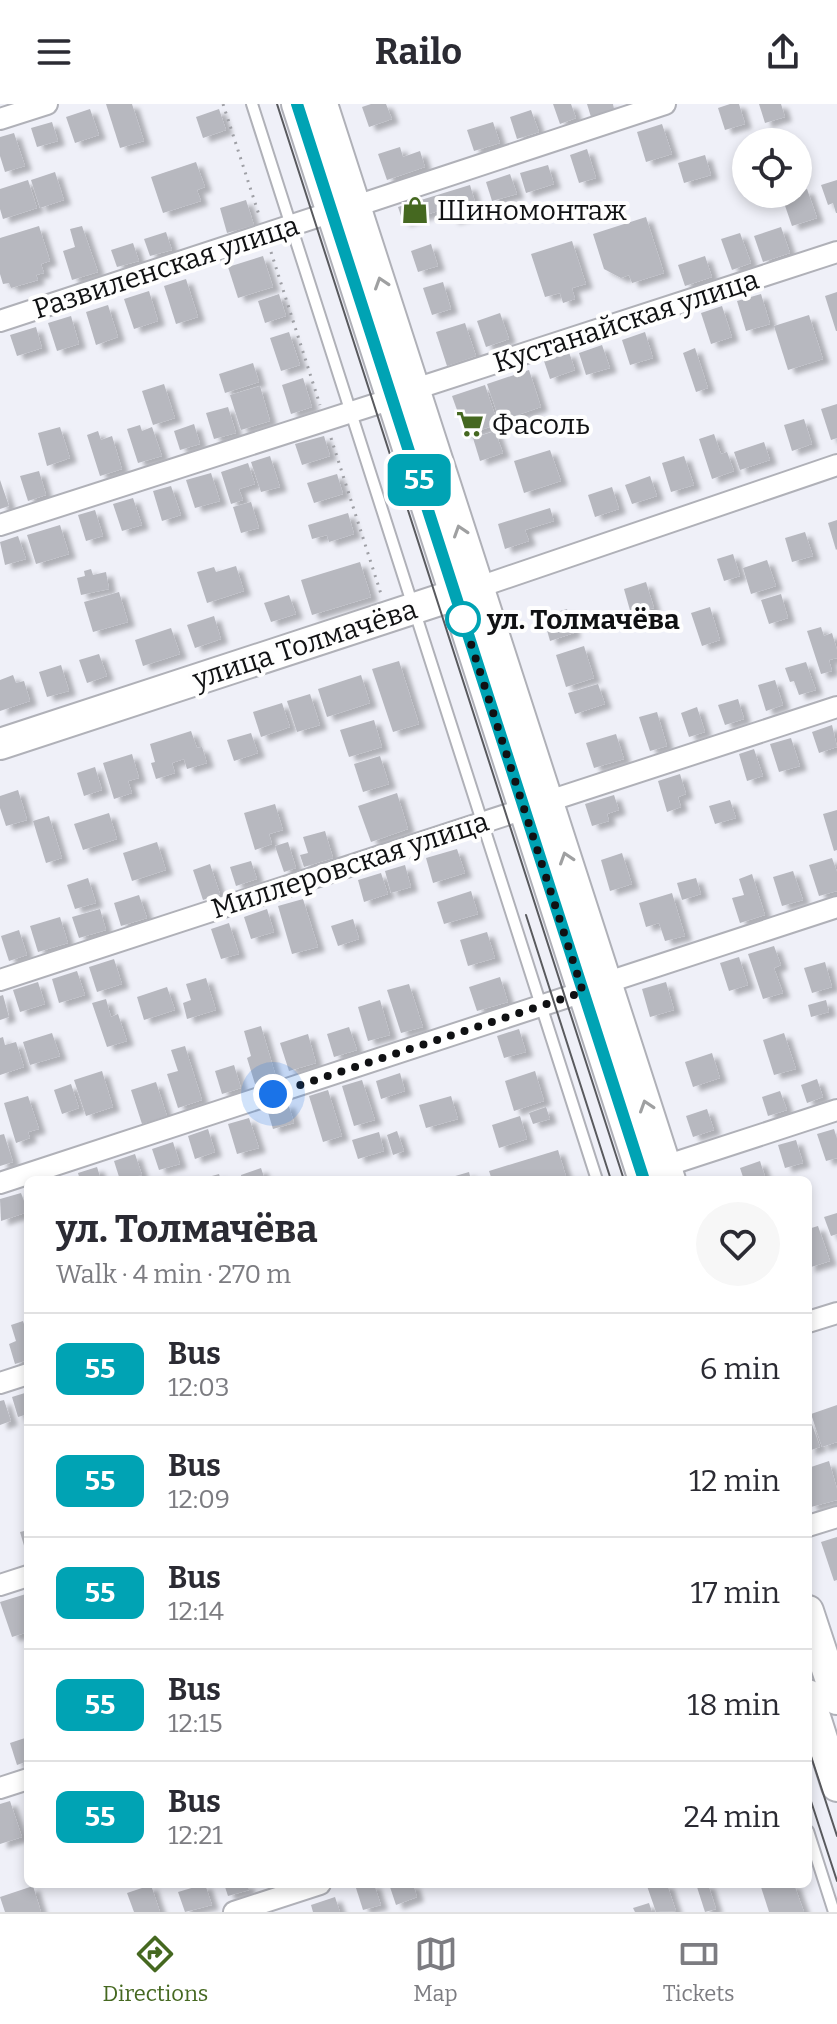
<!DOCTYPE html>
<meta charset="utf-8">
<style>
:root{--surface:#fff;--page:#f7f7f7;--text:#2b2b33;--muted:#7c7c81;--line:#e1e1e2;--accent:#456820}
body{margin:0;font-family:Bitter,serif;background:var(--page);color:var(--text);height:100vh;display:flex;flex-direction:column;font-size:30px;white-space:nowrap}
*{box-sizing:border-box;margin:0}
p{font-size:26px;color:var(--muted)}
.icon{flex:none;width:44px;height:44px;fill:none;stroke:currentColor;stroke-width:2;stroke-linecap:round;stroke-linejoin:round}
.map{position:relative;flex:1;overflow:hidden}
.side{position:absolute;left:24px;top:1072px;width:788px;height:712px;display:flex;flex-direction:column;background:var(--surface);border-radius:12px;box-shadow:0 4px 12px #0003}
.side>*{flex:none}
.badge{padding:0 16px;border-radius:12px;font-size:28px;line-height:52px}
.buttons{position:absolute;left:732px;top:24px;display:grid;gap:16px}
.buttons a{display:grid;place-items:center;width:80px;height:80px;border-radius:50%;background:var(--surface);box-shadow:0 4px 12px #0003;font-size:40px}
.you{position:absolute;width:40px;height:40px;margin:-20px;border:6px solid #fff;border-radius:50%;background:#1a73e8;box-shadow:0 0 0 12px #1a73e833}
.map>.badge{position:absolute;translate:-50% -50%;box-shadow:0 0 0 4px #fff}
.round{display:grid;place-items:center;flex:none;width:84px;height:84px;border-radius:42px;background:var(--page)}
.summary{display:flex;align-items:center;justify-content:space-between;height:136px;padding:0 32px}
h1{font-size:38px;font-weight:700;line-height:60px}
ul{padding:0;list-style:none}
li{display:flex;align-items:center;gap:24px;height:112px;padding:0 32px;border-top:2px solid var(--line)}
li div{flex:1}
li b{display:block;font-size:30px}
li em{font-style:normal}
li .badge{min-width:88px;font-weight:700;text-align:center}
header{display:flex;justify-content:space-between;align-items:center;height:104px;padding:0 32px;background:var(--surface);font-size:36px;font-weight:700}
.menu{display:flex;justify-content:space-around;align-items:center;height:112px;border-top:2px solid var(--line);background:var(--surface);font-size:22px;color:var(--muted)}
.menu a{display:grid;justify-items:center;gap:4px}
.menu .selected{color:var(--accent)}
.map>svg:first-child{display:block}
.building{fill:#b7b8bf;filter:url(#shadow)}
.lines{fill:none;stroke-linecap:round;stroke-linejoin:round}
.lane-casing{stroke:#b0b1b8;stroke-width:14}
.street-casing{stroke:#b0b1b8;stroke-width:24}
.secondary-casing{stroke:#b0b1b8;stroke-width:34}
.path{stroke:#9fa0a6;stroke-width:3;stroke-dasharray:2 6;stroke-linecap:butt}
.lane{stroke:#fff;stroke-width:10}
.street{stroke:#fff;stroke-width:20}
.secondary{stroke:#fff;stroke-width:30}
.tram{stroke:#595a5e;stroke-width:2}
.oneway{stroke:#9fa0a1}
.line-casing{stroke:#fff;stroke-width:18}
.line{stroke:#00a3b4;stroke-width:12}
.walk{stroke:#101113;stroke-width:8;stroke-dasharray:0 14.4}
.stop-dot{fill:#fff;stroke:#00a3b4;stroke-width:4}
.labels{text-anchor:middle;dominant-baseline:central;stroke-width:8;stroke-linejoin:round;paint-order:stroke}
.poi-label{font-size:28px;fill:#101113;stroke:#fefefe;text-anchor:start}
.street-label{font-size:28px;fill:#101113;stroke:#fefefe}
.stop-label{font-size:28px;font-weight:bold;fill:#101113;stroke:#fefefe;text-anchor:start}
</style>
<header><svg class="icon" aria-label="menu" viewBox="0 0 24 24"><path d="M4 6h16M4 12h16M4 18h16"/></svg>Railo<svg class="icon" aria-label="share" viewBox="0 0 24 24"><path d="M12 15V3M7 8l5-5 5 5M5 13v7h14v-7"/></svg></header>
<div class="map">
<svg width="837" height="1808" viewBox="0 0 837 1808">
<defs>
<filter id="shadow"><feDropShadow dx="7" dy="4.5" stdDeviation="2" flood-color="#0004"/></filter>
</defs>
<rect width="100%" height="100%" fill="#eff0f8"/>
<!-- building -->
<g class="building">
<polygon points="106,0 132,0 144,37 120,44"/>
<polygon points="371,0 386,0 392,15 369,23 362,3"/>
<polygon points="553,0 571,0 576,14 560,20"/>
<polygon points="587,0 613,0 614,5 591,13"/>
<polygon points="730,0 739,0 745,20 725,26 718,4"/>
<polygon points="759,0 781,0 785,13 765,19"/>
<polygon points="90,5 99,31 75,39 66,13"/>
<polygon points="219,5 226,26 203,34 196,13"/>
<polygon points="531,6 539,28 517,35 510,13"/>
<polygon points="52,18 58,37 37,43 31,24"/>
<polygon points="493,18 500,39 474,47 467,26"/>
<polygon points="662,20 672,50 646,58 637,28"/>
<polygon points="14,29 25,62 5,68 0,52 0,33"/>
<polygon points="400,43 403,53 420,47 425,63 387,76 378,50"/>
<polygon points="587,45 596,74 579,79 570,51"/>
<polygon points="705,51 711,71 684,79 678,59"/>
<polygon points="196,58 205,83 197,86 201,97 163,109 151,73"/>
<polygon points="548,61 554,80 526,89 520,69"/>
<polygon points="55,68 64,96 40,104 31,76"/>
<polygon points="510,70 517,90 492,97 486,78"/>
<polygon points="28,76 37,104 3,115 0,105 0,85"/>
<polygon points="837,76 837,109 836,109 833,99 828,101 821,81"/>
<polygon points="470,81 478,108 452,116 448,104 403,118 398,103"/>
<polygon points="807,85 817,114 792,122 782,93"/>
<polygon points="246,96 254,121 227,129 220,104"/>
<polygon points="646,113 664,169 632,179 629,171 621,174 604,165 593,130"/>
<polygon points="39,122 50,157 41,160 44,169 36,171 38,176 11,184 9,179 3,180 0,170 0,134"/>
<polygon points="82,122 98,168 72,176 63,147 75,143 70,125"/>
<polygon points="781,123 790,149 763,158 754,132"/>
<polygon points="166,128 172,146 150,152 144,135"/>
<polygon points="740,129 751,159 732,166 721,135"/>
<polygon points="572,137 586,180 572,184 575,195 563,199 560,189 545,193 531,150"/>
<polygon points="133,139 139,157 117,163 111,146"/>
<polygon points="431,140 438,162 418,168 411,147"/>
<polygon points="263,152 273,183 238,194 228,163"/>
<polygon points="705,152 712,173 685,182 678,161"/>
<polygon points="186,175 198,213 176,220 164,182"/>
<polygon points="443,178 451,205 432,211 423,184"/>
<polygon points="149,187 158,217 134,225 124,195"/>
<polygon points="837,188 837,227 836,227 825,192"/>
<polygon points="279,190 286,212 265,219 258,197"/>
<polygon points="761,190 770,220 746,227 737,197"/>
<polygon points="108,201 118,233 96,241 86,208"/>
<polygon points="722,202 732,233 711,240 701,209"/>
<polygon points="500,209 509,235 486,243 477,217"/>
<polygon points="809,211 823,255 788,266 774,222"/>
<polygon points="71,212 79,240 57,247 48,219"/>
<polygon points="465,219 476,252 447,262 436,228"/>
<polygon points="36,223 42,244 17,252 10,231"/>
<polygon points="289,228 300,261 281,267 270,234"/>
<polygon points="645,228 653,254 630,261 622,236"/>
<polygon points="602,241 610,264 586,271 579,249"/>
<polygon points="695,244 708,284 696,288 683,249"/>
<polygon points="569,248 575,266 550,275 544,257"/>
<polygon points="253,259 259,278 225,289 219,270"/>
<polygon points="529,266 541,303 500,317 487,280"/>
<polygon points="303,274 312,303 291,310 282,281"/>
<polygon points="164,280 175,314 153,321 142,287"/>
<polygon points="485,281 498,320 466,331 452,292"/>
<polygon points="260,282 270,317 241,326 230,291"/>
<polygon points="837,300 837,334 831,336 821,305"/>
<polygon points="228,303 236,329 214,335 206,309"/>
<polygon points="804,315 812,340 792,347 784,321"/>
<polygon points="194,320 200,340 180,346 174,327"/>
<polygon points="140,321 142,327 152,323 162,352 138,359 127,325"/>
<polygon points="60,323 70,354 47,362 38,329"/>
<polygon points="98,327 101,336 112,332 122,365 100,372 87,331"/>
<polygon points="495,327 503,349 480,357 473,334"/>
<polygon points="714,330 721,350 727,348 734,367 712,375 699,335"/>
<polygon points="324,332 330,352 302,361 295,340"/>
<polygon points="764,338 770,356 740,366 734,348"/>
<polygon points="550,346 561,377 524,389 514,357"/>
<polygon points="270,352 280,383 261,388 251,358"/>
<polygon points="684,352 694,381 671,388 662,359"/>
<polygon points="248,359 255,380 239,385 243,396 231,400 221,368"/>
<polygon points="39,367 46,391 28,397 20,372"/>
<polygon points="211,369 220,397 195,404 186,376"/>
<polygon points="337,370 343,390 314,399 307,379"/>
<polygon points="650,372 657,392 632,400 625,381"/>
<polygon points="0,376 9,402 0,405"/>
<polygon points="171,382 181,411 162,417 153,387"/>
<polygon points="612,383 619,405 595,413 588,391"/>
<polygon points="133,394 142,421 122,427 113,400"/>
<polygon points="251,398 259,424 241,429 233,403"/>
<polygon points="550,404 554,417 525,426 529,437 505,445 498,420"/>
<polygon points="95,406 103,432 86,437 78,411"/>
<polygon points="348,409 354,430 329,438 327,431 312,435 308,421"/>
<polygon points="837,416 837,445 836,446 828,419"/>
<polygon points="60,421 69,450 36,460 27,431"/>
<polygon points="805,428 813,452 792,458 785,434"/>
<polygon points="18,432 26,455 5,461 0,438"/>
<polygon points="733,450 740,472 724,477 717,455"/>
<polygon points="767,456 776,482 751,490 743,464"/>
<polygon points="360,458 371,493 312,511 301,476"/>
<polygon points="236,462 244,487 207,499 197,468 214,463 216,468"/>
<polygon points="91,465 93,471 106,468 109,485 81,491 77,474 85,472 84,467"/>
<polygon points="646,478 654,504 631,510 624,485"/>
<polygon points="119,488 128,518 93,528 84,498"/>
<polygon points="781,490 788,514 769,520 761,496"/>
<polygon points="289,491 296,510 271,518 264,499"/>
<polygon points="710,503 720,536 702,542 691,509"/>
<polygon points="567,505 574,529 550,537 543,512"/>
<polygon points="214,512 221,535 195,544 187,521"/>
<polygon points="821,523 824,532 832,529 837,546 837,554 829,556 832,567 821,570 807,527"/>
<polygon points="171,524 180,550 143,562 135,536"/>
<polygon points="584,542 594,574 566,583 556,551"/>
<polygon points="99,550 107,572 87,579 79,556"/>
<polygon points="399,557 419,620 393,628 372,565"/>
<polygon points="806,558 816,586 799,591 794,577 790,578 785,564"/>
<polygon points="61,561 69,587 47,593 39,568"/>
<polygon points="13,571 16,579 24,577 30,597 0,607 0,576"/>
<polygon points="361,571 370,599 327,613 318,585"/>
<polygon points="775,576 783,601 766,607 758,581"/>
<polygon points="598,580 605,600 575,610 568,589"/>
<polygon points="310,590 320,621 297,628 287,597"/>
<polygon points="738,595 744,615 725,621 718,601"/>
<polygon points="282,599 290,623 261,633 253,608"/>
<polygon points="697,603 705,628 689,633 681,609"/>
<polygon points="657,608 667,642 650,647 639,613"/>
<polygon points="374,616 382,643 349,653 340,626"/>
<polygon points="832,621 837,643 819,649 812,628"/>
<polygon points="191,627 197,644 202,643 207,659 187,665 184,655 172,659 175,669 156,675 151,659 155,658 150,640"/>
<polygon points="251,629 258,649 234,657 227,636"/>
<polygon points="616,630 624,655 594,664 586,639"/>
<polygon points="791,634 800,662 779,668 770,640"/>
<polygon points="754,645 763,672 747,677 739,650"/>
<polygon points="132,650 139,674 128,677 132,689 114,695 103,659"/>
<polygon points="380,652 389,680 363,688 354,660"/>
<polygon points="95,663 102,686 84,692 77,669"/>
<polygon points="680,670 686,690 678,693 681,703 667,708 658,677"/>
<polygon points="18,686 27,716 6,722 0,704 0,692"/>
<polygon points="397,689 408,725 371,738 358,702"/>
<polygon points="614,691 619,706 607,710 609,717 592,722 585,700"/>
<polygon points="730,696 736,714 715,720 709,702"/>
<polygon points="275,700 283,726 269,730 272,740 255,746 244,709"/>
<polygon points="837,706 837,746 834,747 823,710"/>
<polygon points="109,709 117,735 83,746 74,720"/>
<polygon points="49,712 62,754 46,759 33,717"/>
<polygon points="325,727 333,754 304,763 300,751 308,749 303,733"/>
<polygon points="157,738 166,766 132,777 123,749"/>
<polygon points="288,738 296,764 284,768 275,742"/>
<polygon points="457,745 465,769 433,779 426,754"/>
<polygon points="622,749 632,780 610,787 601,756"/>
<polygon points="832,754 837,768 837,787 819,792 809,761"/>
<polygon points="251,757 257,775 236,782 230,763"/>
<polygon points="210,760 220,790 203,796 193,766"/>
<polygon points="405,761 411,783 391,789 385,767"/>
<polygon points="793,767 803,796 782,802 773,773"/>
<polygon points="381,769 388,790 364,798 358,776"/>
<polygon points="752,770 765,811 740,819 732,794 744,791 739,775"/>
<polygon points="88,774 96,799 75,805 67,781"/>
<polygon points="696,774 701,790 682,796 677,779"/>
<polygon points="471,787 478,810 444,820 437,798"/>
<polygon points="672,789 685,832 665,837 659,819 646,823 639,799"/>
<polygon points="139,791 147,814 121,822 114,799"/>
<polygon points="303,795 318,843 292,850 278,802"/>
<polygon points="100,805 106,826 79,834 72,813"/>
<polygon points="267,805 274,828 251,835 244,813"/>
<polygon points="60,813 68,839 38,848 30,822"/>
<polygon points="353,815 359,835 338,842 331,822"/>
<polygon points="229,819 239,850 221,855 211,825"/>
<polygon points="19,826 27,851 9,857 1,832"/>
<polygon points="487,828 495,854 468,862 460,836"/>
<polygon points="774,842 781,861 774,864 783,889 763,895 748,850"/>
<polygon points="739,853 748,881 729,887 720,859"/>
<polygon points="114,855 122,880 97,888 89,863"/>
<polygon points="825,858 832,883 812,889 804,864"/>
<polygon points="77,867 85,891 59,899 52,875"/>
<polygon points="500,873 508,898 477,907 469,883"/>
<polygon points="206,874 216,906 187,915 183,899 191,896 186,880"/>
<polygon points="38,878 45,900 20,908 13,886"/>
<polygon points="666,878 674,906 650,913 642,885"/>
<polygon points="409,880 423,923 401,929 387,886"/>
<polygon points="167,883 175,906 144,916 137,893"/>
<polygon points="3,891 9,913 0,916 0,892"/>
<polygon points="106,895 111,913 118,910 127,937 107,943 92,899"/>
<polygon points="380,896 390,931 368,937 358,903"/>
<polygon points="826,896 829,908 811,913 808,901"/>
<polygon points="261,922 276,973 255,980 247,954 251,952 244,927"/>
<polygon points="349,923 357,946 334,953 327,930"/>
<polygon points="519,925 526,948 504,954 497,932"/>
<polygon points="52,929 60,952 30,961 23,938"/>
<polygon points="784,929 796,965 774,971 763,936"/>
<polygon points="308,930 316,959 289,967 280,939"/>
<polygon points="3,933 5,941 16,938 24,963 0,971 0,934"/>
<polygon points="185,942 202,996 178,1004 167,970 178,967 171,946"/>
<polygon points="712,949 720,974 693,983 685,958"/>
<polygon points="234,961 241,984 222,990 215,967"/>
<polygon points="102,967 113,1003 86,1012 74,976"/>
<polygon points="535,967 544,997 514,1007 505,977"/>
<polygon points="400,969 405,987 381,995 376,977"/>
<polygon points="817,975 823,993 807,999 801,981"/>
<polygon points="362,976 375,1016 354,1022 342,982"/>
<polygon points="156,978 167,1012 142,1020 131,986"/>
<polygon points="71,980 79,1004 62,1010 54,986"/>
<polygon points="328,986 342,1032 323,1038 309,992"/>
<polygon points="780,987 787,1006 768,1012 762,993"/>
<polygon points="28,992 39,1025 28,1028 30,1034 16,1039 4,999"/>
<polygon points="451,992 458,1015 426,1024 419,1001"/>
<polygon points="288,999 294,1019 273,1025 267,1005"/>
<polygon points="546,1003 550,1015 533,1020 529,1009"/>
<polygon points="707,1005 714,1026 693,1033 686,1012"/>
<polygon points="520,1012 527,1035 499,1044 492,1021"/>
<polygon points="249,1014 259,1044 237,1050 228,1020"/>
<polygon points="208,1025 215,1048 195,1055 188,1032"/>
<polygon points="834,1025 837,1035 837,1054 826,1057 817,1030"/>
<polygon points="397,1027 404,1047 393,1051 387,1031"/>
<polygon points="379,1028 384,1047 358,1055 352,1036"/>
<polygon points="4,1030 13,1058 0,1062 0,1031"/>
<polygon points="796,1036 803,1059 785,1064 778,1041"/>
<polygon points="173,1038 180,1060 159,1066 152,1045"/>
<polygon points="558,1046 567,1076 492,1076 489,1067"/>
<polygon points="135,1050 142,1071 120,1076 114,1057"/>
<polygon points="760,1057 766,1076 744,1076 740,1064"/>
<polygon points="97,1063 101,1076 80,1076 78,1069"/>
<polygon points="261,1064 265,1076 242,1076 241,1071"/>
<polygon points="469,1068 471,1076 445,1076 445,1075"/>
<polygon points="219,1070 221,1076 201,1076 201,1075"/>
<polygon points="21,1089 28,1108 1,1117 0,1095"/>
<polygon points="837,1109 837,1130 831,1132 824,1113"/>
<polygon points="818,1122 830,1157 808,1164 808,1125"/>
<polygon points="23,1217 28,1232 28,1256 15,1260 9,1240 16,1237 11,1221"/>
<polygon points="28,1288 28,1310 18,1313 12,1293"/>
<polygon points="4,1296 11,1317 0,1321 0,1297"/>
<polygon points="837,1301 837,1338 822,1343 811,1310"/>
<polygon points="808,1309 820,1343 808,1347"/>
<polygon points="829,1357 837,1385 837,1396 811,1403 808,1394 808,1364"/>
<polygon points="28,1426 28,1452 27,1452 20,1428"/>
<polygon points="837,1433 837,1476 834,1477 821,1438"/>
<polygon points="26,1490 28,1528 12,1533 0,1498"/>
<polygon points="28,1633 28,1657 17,1661 10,1639"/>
<polygon points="10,1697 22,1733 0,1740 0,1700"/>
<polygon points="205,1780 212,1801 185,1808 178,1788"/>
<polygon points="224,1780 247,1780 249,1786 228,1792"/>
<polygon points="369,1780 374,1780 381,1801 363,1806 356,1784"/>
<polygon points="389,1780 413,1780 417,1793 396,1801"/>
<polygon points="654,1780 667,1780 676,1807 656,1808 647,1782"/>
<polygon points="696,1780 708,1780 716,1805 705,1808"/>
<polygon points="768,1780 794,1780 804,1808 769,1808 761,1783"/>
<polygon points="151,1781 160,1808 134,1808 127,1789"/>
<polygon points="33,1782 41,1808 5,1808 0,1793"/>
<polygon points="335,1793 340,1808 313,1808 311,1801"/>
<polygon points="649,1799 652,1808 635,1808 633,1804"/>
</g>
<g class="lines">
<!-- lane casing -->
<g class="lane-casing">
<g id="lane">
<polyline points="252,0 597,1076"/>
<polyline points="808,1727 834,1808"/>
</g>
</g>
<!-- street casing -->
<g class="street-casing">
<g id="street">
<polyline points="0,15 47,0"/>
<polyline points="356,102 665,0"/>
<polyline points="0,217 332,108"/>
<polyline points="415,285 837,148"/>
<polyline points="0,421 392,295"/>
<polyline points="479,483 837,361"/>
<polyline points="0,876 837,603"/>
<polyline points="605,879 837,803"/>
<polyline points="665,1062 837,1006"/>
<polyline points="0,1079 583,888"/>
<polyline points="808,1218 837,1209"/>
<polyline points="0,1279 28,1270"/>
<polyline points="808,1422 837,1413"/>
<polyline points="0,1481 28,1472"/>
<polyline points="0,1684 28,1675"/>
<polyline points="234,1808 320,1780"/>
</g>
</g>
<!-- secondary casing -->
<g class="secondary-casing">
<g id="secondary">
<polyline points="297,0 644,1076"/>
<polyline points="322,0 670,1076"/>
<polyline points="0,640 473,485"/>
<polyline points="808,1507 837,1595"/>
<polyline points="808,1591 837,1682"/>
</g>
</g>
<!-- path -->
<g class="path">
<polyline points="223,0 260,114"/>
<polyline points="271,148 320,301"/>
<polyline points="331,334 381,490"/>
</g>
<!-- lane -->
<use href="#lane" class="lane"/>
<!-- street -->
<use href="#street" class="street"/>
<!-- secondary -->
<use href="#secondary" class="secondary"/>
<!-- tram -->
<g class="tram">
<polyline points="277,0 624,1076"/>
<polyline points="526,811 611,1076"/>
<polyline points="808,1643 837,1732"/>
<polyline points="808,1688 837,1777"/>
</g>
</g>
<!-- one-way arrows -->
<defs><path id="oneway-chevron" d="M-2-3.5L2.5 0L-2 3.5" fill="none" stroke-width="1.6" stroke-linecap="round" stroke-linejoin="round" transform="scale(2)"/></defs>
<g class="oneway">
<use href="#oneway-chevron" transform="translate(381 179) rotate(-108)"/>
<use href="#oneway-chevron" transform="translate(460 427) rotate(-108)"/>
<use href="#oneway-chevron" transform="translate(566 754) rotate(-108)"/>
<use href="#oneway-chevron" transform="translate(646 1002) rotate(-108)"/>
</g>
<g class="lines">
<!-- line casing -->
<g class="line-casing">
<polyline id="line" points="297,0 644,1076"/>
</g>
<!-- line -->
<use href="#line" class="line"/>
<!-- walk -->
<polyline class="walk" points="273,990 583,888 463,515"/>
</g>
<!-- icons -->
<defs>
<g id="shop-bare" transform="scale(2.16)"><path d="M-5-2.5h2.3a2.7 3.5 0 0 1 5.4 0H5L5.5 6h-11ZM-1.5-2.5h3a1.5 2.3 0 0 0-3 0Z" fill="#456820" stroke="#fefefe" stroke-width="2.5" paint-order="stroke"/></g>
<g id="supermarket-bare" transform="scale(2.16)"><path d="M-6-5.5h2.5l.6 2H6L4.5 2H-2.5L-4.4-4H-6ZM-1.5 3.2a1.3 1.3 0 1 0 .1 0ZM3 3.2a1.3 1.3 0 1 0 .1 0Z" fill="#456820" stroke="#fefefe" stroke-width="2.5" paint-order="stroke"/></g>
</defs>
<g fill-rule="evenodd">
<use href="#shop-bare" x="415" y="106"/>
<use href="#supermarket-bare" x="470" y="320"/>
</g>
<!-- markers -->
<circle class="stop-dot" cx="463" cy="515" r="16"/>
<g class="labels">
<!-- poi labels -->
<g class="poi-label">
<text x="437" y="106">Шиномонтаж</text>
<text x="492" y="320">Фасоль</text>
</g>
<!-- street labels -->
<g class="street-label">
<text transform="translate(166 163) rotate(-18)">Развиленская улица</text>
<text transform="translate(626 217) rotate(-18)">Кустанайская улица</text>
<text transform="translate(305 540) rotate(-18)">улица Толмачёва</text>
<text transform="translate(350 761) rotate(-18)">Миллеровская улица</text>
</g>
<!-- stop labels -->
<g class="stop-label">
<text x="487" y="515">ул. Толмачёва</text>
</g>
</g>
</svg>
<div class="buttons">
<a><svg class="icon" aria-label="locate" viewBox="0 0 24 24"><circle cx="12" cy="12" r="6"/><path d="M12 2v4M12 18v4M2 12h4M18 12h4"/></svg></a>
</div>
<div class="you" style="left:273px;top:990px"></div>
<b class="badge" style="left:419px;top:376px;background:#00a3b4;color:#fff">55</b>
<section class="side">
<div class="summary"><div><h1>ул. Толмачёва</h1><p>Walk · 4 min · 270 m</p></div><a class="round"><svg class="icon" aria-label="heart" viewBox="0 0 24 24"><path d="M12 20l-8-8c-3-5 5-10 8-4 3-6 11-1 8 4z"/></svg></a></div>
<ul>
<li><span class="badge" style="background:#00a3b4;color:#fff">55</span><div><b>Bus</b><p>12:03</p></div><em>6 min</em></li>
<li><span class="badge" style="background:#00a3b4;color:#fff">55</span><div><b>Bus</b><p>12:09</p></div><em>12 min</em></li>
<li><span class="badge" style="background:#00a3b4;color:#fff">55</span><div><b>Bus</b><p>12:14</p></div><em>17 min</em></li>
<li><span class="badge" style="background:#00a3b4;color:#fff">55</span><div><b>Bus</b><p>12:15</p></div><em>18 min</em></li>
<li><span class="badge" style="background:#00a3b4;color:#fff">55</span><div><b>Bus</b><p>12:21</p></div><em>24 min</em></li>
</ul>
</section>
</div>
<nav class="menu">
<a class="selected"><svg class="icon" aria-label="directions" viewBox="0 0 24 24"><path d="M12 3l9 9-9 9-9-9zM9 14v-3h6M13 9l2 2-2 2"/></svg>Directions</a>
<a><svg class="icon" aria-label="map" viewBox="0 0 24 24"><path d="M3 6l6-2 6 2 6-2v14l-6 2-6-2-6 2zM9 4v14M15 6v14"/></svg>Map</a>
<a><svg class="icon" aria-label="tickets" viewBox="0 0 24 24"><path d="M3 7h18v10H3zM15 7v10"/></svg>Tickets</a>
</nav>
